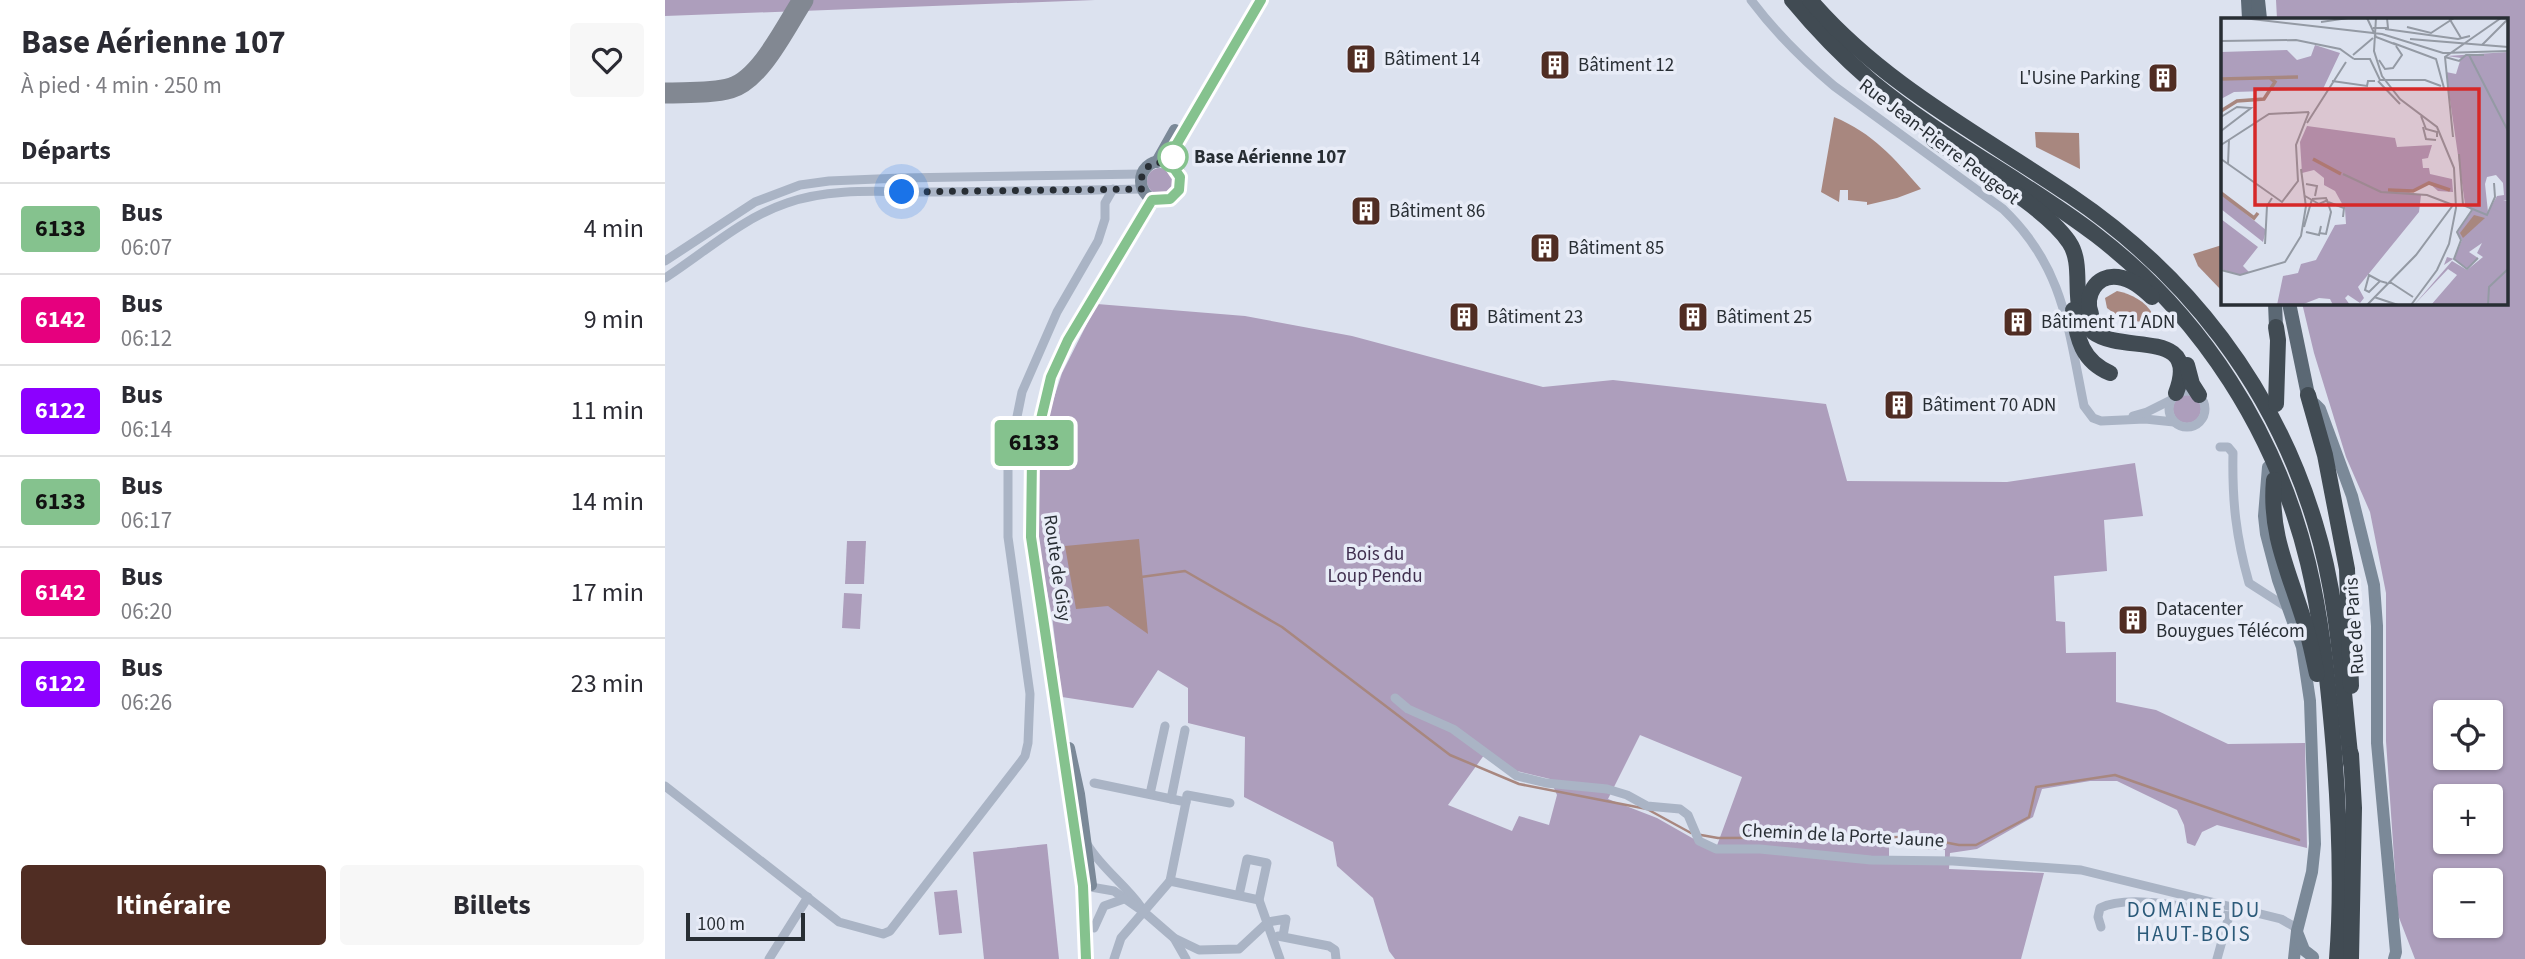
<!DOCTYPE html>
<html lang="fr">
<meta charset="utf-8">
<style>
:root{--surface:#fff;--page:#f7f7f7;--text:#2b2b33;--muted:#7c7c81;--line:#e1e1e2;--accent:#502d23}
body{margin:0;font-family:"Source Sans 3",sans-serif;background:var(--page);color:var(--text);height:100vh;display:flex;flex-direction:column;font-size:26px;white-space:nowrap}
*{box-sizing:border-box;margin:0}
p{font-size:23px;color:var(--muted)}
.icon{flex:none;width:38px;height:38px;fill:none;stroke:currentColor;stroke-width:2;stroke-linecap:round;stroke-linejoin:round}
.map{position:relative;flex:1;overflow:hidden}
.panel{display:flex;flex-direction:column;background:var(--surface);width:665px}
.panel>*{flex:none}
.badge{padding:0 14px;border-radius:5px;font-size:24px;line-height:46px}
.fabs{position:absolute;left:1768px;top:700px;display:grid;gap:14px}
.fabs a{display:grid;place-items:center;width:70px;height:70px;border-radius:7px;background:var(--surface);box-shadow:0 2px 5px #0004;font-size:35px}
.scale{position:absolute;left:21px;bottom:18px;width:119px;box-sizing:border-box;padding-left:7px;border:4px solid #282e34;border-top:0;font-size:19px;line-height:24px;white-space:nowrap;color:#282e34;-webkit-text-stroke:5px #e8ecf7;paint-order:stroke}
.you{position:absolute;width:35px;height:35px;margin:-18px;border:5px solid #fff;border-radius:50%;background:#1a73e8;box-shadow:0 0 0 10px #1a73e833}
.map>.badge{position:absolute;translate:-50% -50%;box-shadow:0 0 0 4px #fff}
h2{padding:0 21px;font-size:26px;line-height:63px}
.round{display:grid;place-items:center;flex:none;width:74px;height:74px;border-radius:7px;background:var(--page)}
.head{display:flex;align-items:center;justify-content:space-between;height:119px;padding:0 21px}
h1{font-size:33px;font-weight:700;line-height:52px}
.action{display:flex;gap:14px;margin-top:auto;padding:14px 21px}
.action a{flex:1;height:80px;border-radius:7px;background:var(--accent);color:#fff;font-size:28px;font-weight:700;line-height:80px;text-align:center}
.action a+a{background:var(--page);color:var(--text)}
ul{padding:0;list-style:none}
li{display:flex;align-items:center;gap:21px;height:91px;padding:0 21px;border-top:2px solid var(--line)}
li div{flex:1}
li b{display:block;font-size:26px}
li em{font-style:normal}
li .badge{min-width:77px;font-weight:700;text-align:center}
main{display:flex;flex:1;min-height:0}
.map>svg:first-child{display:block}
.green{fill:#ad9ebc;fill-rule:evenodd}
.water{fill:#a8877f}
.lines{fill:none;stroke-linecap:round;stroke-linejoin:round}
.stream{stroke:#a8877f;stroke-width:2.5}
.taxiway{stroke:#828892;stroke-width:21}
.street{stroke:#aab4c5;stroke-width:9}
.secondary{stroke:#7b8998;stroke-width:12}
.primary{stroke:#5b6874;stroke-width:14}
.highway{stroke:#414b53;stroke-width:16}
.line-casing{stroke:#fff;stroke-width:16}
.line{stroke:#85c28e;stroke-width:10}
.walk{stroke:#282e34;stroke-width:7;stroke-dasharray:0 12.6}
.stop-dot{fill:#fff;stroke:#85c28e;stroke-width:3.5}
.labels{text-anchor:middle;dominant-baseline:central;stroke-width:7;stroke-linejoin:round;paint-order:stroke}
.poi-label{font-size:19px;fill:#282e34;stroke:#e8ecf7;text-anchor:start}
.street-label{font-size:19px;fill:#282e34;stroke:#e8ecf7}
.stop-label{font-size:19px;font-weight:bold;fill:#282e34;stroke:#e8ecf7;text-anchor:start}
.park-label{font-size:19px;fill:#402f4f;stroke:#e8ecf7}
.neighbourhood-label{font-size:21px;letter-spacing:2px;fill:#2b5a79;stroke:#e8ecf7}
.inset-river{fill:none;stroke:#a8877f;stroke-width:3.5}
.inset-road{fill:none;stroke:#949aa4;stroke-width:2}
.view{fill:#d62828;fill-opacity:0.15;stroke:#d62828;stroke-width:3.5}
.inset-edge{fill:none;stroke:#282e34;stroke-width:3.5}
</style>
<main>
<section class="panel">
<div class="head"><div><h1>Base Aérienne 107</h1><p>À pied · 4 min · 250 m</p></div><a class="round"><svg class="icon" aria-label="heart" viewBox="0 0 24 24"><path d="M12 20l-8-8c-3-5 5-10 8-4 3-6 11-1 8 4z"/></svg></a></div>
<h2>Départs</h2>
<ul>
<li><span class="badge" style="background:#85c28e;color:#111">6133</span><div><b>Bus</b><p>06:07</p></div><em>4 min</em></li>
<li><span class="badge" style="background:#e6007e;color:#fff">6142</span><div><b>Bus</b><p>06:12</p></div><em>9 min</em></li>
<li><span class="badge" style="background:#8c00ff;color:#fff">6122</span><div><b>Bus</b><p>06:14</p></div><em>11 min</em></li>
<li><span class="badge" style="background:#85c28e;color:#111">6133</span><div><b>Bus</b><p>06:17</p></div><em>14 min</em></li>
<li><span class="badge" style="background:#e6007e;color:#fff">6142</span><div><b>Bus</b><p>06:20</p></div><em>17 min</em></li>
<li><span class="badge" style="background:#8c00ff;color:#fff">6122</span><div><b>Bus</b><p>06:26</p></div><em>23 min</em></li>
</ul>
<div class="action"><a>Itinéraire</a><a>Billets</a></div>
</section>
<div class="map">
<svg width="1860" height="959" viewBox="0 0 1860 959">
<rect width="100%" height="100%" fill="#dce2ef"/>
<!-- green -->
<g class="green">
<polygon points="0,0 430,0 0,16"/>
<path d="M1611,0H1860V959H1750L1733,915L1721,741V593L1705,512L1681,457L1649,353L1637,303H1841V19H1612ZM1780,712H1825V758H1780ZM1780,796H1825V842H1780ZM1780,880H1825V926H1780Z"/>
<circle cx="495" cy="181" r="13"/>
<path d="M432,304L580,316L687,336L878,387L948,380L1161,404L1182,481L1342,482L1470,463L1478,516L1439,520L1442,571L1389,576L1391,621L1400,622L1401,653L1451,652V702L1491,710L1563,744L1640,743L1642,848L1552,825L1537,832L1530,846L1522,843L1519,825L1512,810L1452,781H1425L1377,789L1368,817L1312,849L1285,853L1284,869L1379,873L1356,959H730L724,951L708,898L672,866L668,842L579,797L580,737L523,723V688L493,670L468,708L397,697L387,616L369,527L376,438L397,373ZM975,735L1077,777L1050,851L992,818L943,799ZM822,751L852,771L885,779L892,795L884,825L854,816L847,831L783,805ZM1254,830L1257,849L1280,850V860L1224,857V839L1227,833Z"/>
<circle cx="1522" cy="409" r="14"/>
<polygon points="182,541 201,541 199,584 180,584"/>
<polygon points="179,593 197,594 195,629 177,628"/>
<polygon points="382,844 394,959 319,959 308,852"/>
<polygon points="292,890 297,933 274,935 269,892"/>
</g>
<!-- water -->
<g class="water">
<path d="M1169,117C1208,133 1229,158 1256,189L1232,198L1202,205V202L1183,200V190H1175L1174,202L1156,192Z"/>
<polygon points="1370,132 1414,133 1415,169 1371,147"/>
<polygon points="1557,245 1557,291 1533,266 1528,254"/>
<path d="M1452,291C1466,294 1481,301 1488,315L1485,321C1471,324 1453,317 1442,308L1440,298Z"/>
<polygon points="474,539 483,634 443,606 411,609 400,546"/>
</g>
<g class="lines">
<!-- stream -->
<g class="stream">
<polyline points="476,577 520,571 617,627 785,755 854,784 982,809 1026,833"/>
<polyline points="1036,835 1053,838 1252,837 1294,845 1311,845 1364,817 1371,787 1450,775 1634,840"/>
</g>
<!-- taxiway -->
<path class="taxiway" d="M0,93C21,92 45,94 66,88C96,79 121,26 138,0"/>
<!-- street -->
<g class="street">
<path d="M1086,0C1110,32 1138,60 1169,86L1338,209C1399,267 1403,328 1419,406L1428,418L1436,421L1480,419L1509,422"/>
<polyline points="0,261 90,202 135,185 164,181 236,178 477,174"/>
<path d="M0,278C39,253 77,218 122,203C166,187 219,192 264,192C335,191 406,191 477,189"/>
<circle cx="1522" cy="409" r="18"/>
<polyline points="1468,416 1482,412 1506,400"/>
<path d="M1555,447H1563L1568,453C1567,501 1571,537 1584,583L1623,608"/>
<polyline points="730,698 743,709 788,729 852,776 881,783 942,789 962,795 982,806 1015,809 1023,815 1034,841 1051,849 1095,849 1206,860 1288,861 1416,870 1616,919 1630,927 1632,931"/>
<polyline points="429,783 521,802 505,881"/>
<polyline points="0,786 174,922 218,934 225,931 355,763 360,756 363,743 365,694 343,537 343,461 357,392 392,312 433,241 440,219 440,203 448,189"/>
<polyline points="485,794 500,726"/>
<polyline points="506,799 520,730"/>
<polyline points="521,802 522,795 565,803"/>
<path d="M422,844C437,869 460,884 476,907"/>
<polyline points="420,886 449,891 479,912 509,938 534,950 574,949 603,922 621,919 618,936"/>
<polyline points="574,895 582,859 602,863 594,900"/>
<path d="M1436,927L1433,917L1435,908C1465,893 1532,909 1564,916"/>
<polyline points="429,928 439,906 459,899"/>
<polyline points="613,936 664,946 670,950 671,959"/>
<polyline points="509,938 521,959"/>
<polyline points="104,959 143,897"/>
<polyline points="449,959 456,938 505,881 594,900 615,959"/>
<polyline points="1552,959 1564,916 1573,914 1579,909"/>
</g>
<!-- secondary -->
<g class="secondary">
<circle cx="496" cy="181" r="20"/>
<polyline points="492,162 510,130"/>
<polyline points="506,164 510,147 596,0"/>
<polyline points="1650,404 1655,409 1687,496 1709,585 1712,626 1712,743 1731,952 1729,959"/>
<polyline points="1603,467 1599,516 1601,534 1613,580 1637,647 1645,701 1650,844 1647,872 1632,931 1629,959"/>
<polyline points="404,748 414,794 426,885"/>
<polyline points="1632,932 1639,950 1648,957 1647,959"/>
<polyline points="421,959 418,886 366,537 367,457 386,377 403,340 487,200"/>
</g>
<!-- primary -->
<g class="primary">
<polyline points="1583,0 1584,19"/>
<polyline points="1593,0 1595,19"/>
<polyline points="1610,303 1611,327"/>
<polyline points="1624,303 1643,395"/>
</g>
<!-- highway -->
<g class="highway">
<path d="M1127,0C1151,29 1177,56 1206,81C1276,139 1359,180 1431,235C1537,316 1612,434 1643,563C1656,617 1662,673 1667,728C1674,805 1678,882 1672,959"/>
<path d="M1145,0C1217,84 1316,135 1406,196C1523,275 1609,387 1650,523C1674,600 1677,683 1686,763"/>
<path d="M1269,140C1305,165 1381,207 1404,242C1422,268 1401,311 1428,332C1459,355 1536,327 1511,393"/>
<path d="M1408,310C1412,339 1417,361 1445,373"/>
<path d="M1426,314C1419,296 1431,274 1453,277C1467,279 1477,288 1487,297"/>
<polyline points="1611,327 1613,340 1611,404"/>
<polyline points="1522,365 1527,384 1534,395"/>
<polyline points="1643,395 1660,455 1682,569 1686,686"/>
<path d="M1609,480C1604,534 1624,572 1639,621C1645,639 1648,657 1652,674"/>
<polyline points="1686,959 1689,808 1686,754"/>
</g>
</g>
<g class="lines">
<!-- line casing -->
<g class="line-casing">
<polyline id="line" points="421,959 418,886 366,537 367,457 386,377 403,340 487,200 505,199 514,190 515,177 506,164 510,147 596,0"/>
</g>
<!-- line -->
<use href="#line" class="line"/>
<!-- walk -->
<path class="walk" d="M237,192L477,189C474,175 480,166 492,162L506,164L508,157"/>
</g>
<!-- icons -->
<defs>
<g id="building-square" transform="scale(1.575)"><rect x="-9" y="-9" width="18" height="18" rx="4" fill="#502d23" stroke="#e8ecf7"/><path d="M-4-6H4V6H1V3H-1V6H-4ZM-2.5-4.3h1.7v1.8h-1.7ZM.8-4.3h1.7v1.8H.8ZM-2.5-1h1.7V.8h-1.7ZM.8-1h1.7V.8H.8Z" fill="#fff"/></g>
</defs>
<g fill-rule="evenodd">
<use href="#building-square" x="696" y="59"/>
<use href="#building-square" x="890" y="65"/>
<use href="#building-square" x="1498" y="78"/>
<use href="#building-square" x="701" y="211"/>
<use href="#building-square" x="880" y="248"/>
<use href="#building-square" x="799" y="317"/>
<use href="#building-square" x="1028" y="317"/>
<use href="#building-square" x="1353" y="322"/>
<use href="#building-square" x="1234" y="405"/>
<use href="#building-square" x="1468" y="620"/>
</g>
<!-- markers -->
<circle class="stop-dot" cx="508" cy="157" r="14"/>
<g class="labels">
<!-- poi labels -->
<g class="poi-label">
<text x="719" y="59">Bâtiment 14</text>
<text x="913" y="65">Bâtiment 12</text>
<text x="1475" y="78" text-anchor="end">L'Usine Parking</text>
<text x="724" y="211">Bâtiment 86</text>
<text x="903" y="248">Bâtiment 85</text>
<text x="822" y="317">Bâtiment 23</text>
<text x="1051" y="317">Bâtiment 25</text>
<text x="1376" y="322">Bâtiment 71 ADN</text>
<text x="1257" y="405">Bâtiment 70 ADN</text>
<text x="1491" y="609">Datacenter<tspan x="1491" dy="22">Bouygues Télécom</tspan></text>
</g>
<!-- street labels -->
<g class="street-label">
<text transform="translate(1274 142) rotate(37)">Rue Jean-Pierre Peugeot</text>
<text transform="translate(392 568) rotate(82)">Route de Gisy</text>
<text transform="translate(1690 626) rotate(-94)">Rue de Paris</text>
<text transform="translate(1178 836) rotate(3)">Chemin de la Porte Jaune</text>
</g>
<!-- stop labels -->
<g class="stop-label">
<text x="529" y="157">Base Aérienne 107</text>
</g>
<!-- park labels -->
<g class="park-label">
<text x="710" y="554">Bois du<tspan x="710" dy="22">Loup Pendu</tspan></text>
</g>
<!-- neighbourhood labels -->
<g class="neighbourhood-label">
<text x="1529" y="910">DOMAINE DU<tspan x="1529" dy="24">HAUT-BOIS</tspan></text>
</g>
</g>
<!-- overview -->
<g transform="translate(1556 18)">
<rect width="287" height="287" fill="#dce2ef"/>
<path d="M94,27L119,35L102,71L13,74L0,81V34L66,32L76,42L90,38ZM287,34V182H282L287,183V287H210L236,257L227,251L193,287L231,243L246,252L262,239L256,235L261,225L248,234L257,240L246,250L232,241L223,247L226,239L233,241L241,222L236,215L251,193L244,186L225,54L235,56L240,40L226,38ZM275,157L282,165L283,177L276,178L267,194L264,166L266,159ZM86,108L174,120L176,129L211,127L207,140L201,141L202,150H208L209,156L231,161L232,174L217,173L208,165L188,174L200,177L198,194L137,269L143,280L139,285L127,277L124,280L129,287H112L109,281L98,280L80,287H56L62,258L77,255L80,246L95,242L114,207L125,206L124,191L114,173L103,167V160L93,152L81,155L79,124ZM0,176L45,212L42,224L0,191ZM0,201L37,229L22,248L28,254L18,257L0,251Z" fill="#ad9ebc" fill-rule="evenodd"/>
<path d="M253,197L264,200L242,220L239,215Z" fill="#a8877f"/>
<path class="inset-river" d="M0,61L77,59M0,93L16,83L43,81L54,64L49,60M92,141L120,156M167,172L192,173L208,165L229,172M0,175L33,200L37,195"/>
<path class="inset-road" d="M22,0L161,16L222,35L287,33M146,0L155,19L176,27M155,0L153,33L161,58L179,81L216,109L233,150L235,190L228,226L216,252L190,287M228,0L240,20M100,4L127,0M186,9L210,15L233,0M152,10H167L166,0M164,11L237,21L249,18M189,21L287,29M0,23L75,22L119,31L133,41M172,25L215,41L223,70M261,27L287,1M132,37L152,20M248,37L287,113M224,39L238,43L245,37H263M133,41H149L159,62H204L220,68M158,42L164,51L172,50L181,37L175,28M111,63L146,68L147,63H154M157,63L179,86M200,98L205,111L216,114V119M0,99L16,89L30,90L0,113M86,105L125,44M202,109L205,121L215,122M232,119L224,39L280,0M0,127L48,96L88,94M238,136L242,187M0,141L61,184L77,163L75,127L88,94M7,146L8,121M80,151L85,189M122,156L160,174L206,177L232,187L195,237L146,287M85,166L96,168L94,178M84,178L98,186L107,182M91,181L105,180L110,194L105,216L98,215M107,184L123,190L122,199M242,187L266,197L274,179L273,165M251,192L236,214L240,222L233,241L246,251L257,240M83,209L91,181M85,214L98,217L100,208M44,226L46,188L51,180M0,252L19,257L64,244L80,218L85,188M159,263L148,257L144,272L148,274L159,263L166,265M169,264L192,279M153,279L177,287M267,287L268,269L287,251"/>
<path class="view" d="M34,71H258V187H34Z"/>
<rect width="287" height="287" class="inset-edge"/>
</g>
</svg>
<div class="fabs">
<a><svg class="icon" aria-label="locate" viewBox="0 0 24 24"><circle cx="12" cy="12" r="6"/><path d="M12 2v4M12 18v4M2 12h4M18 12h4"/></svg></a>
<a>+</a>
<a>−</a>
</div>
<div class="scale">100 m</div>
<div class="you" style="left:237px;top:192px"></div>
<b class="badge" style="left:369px;top:443px;background:#85c28e;color:#111">6133</b>
</div>
</main>
